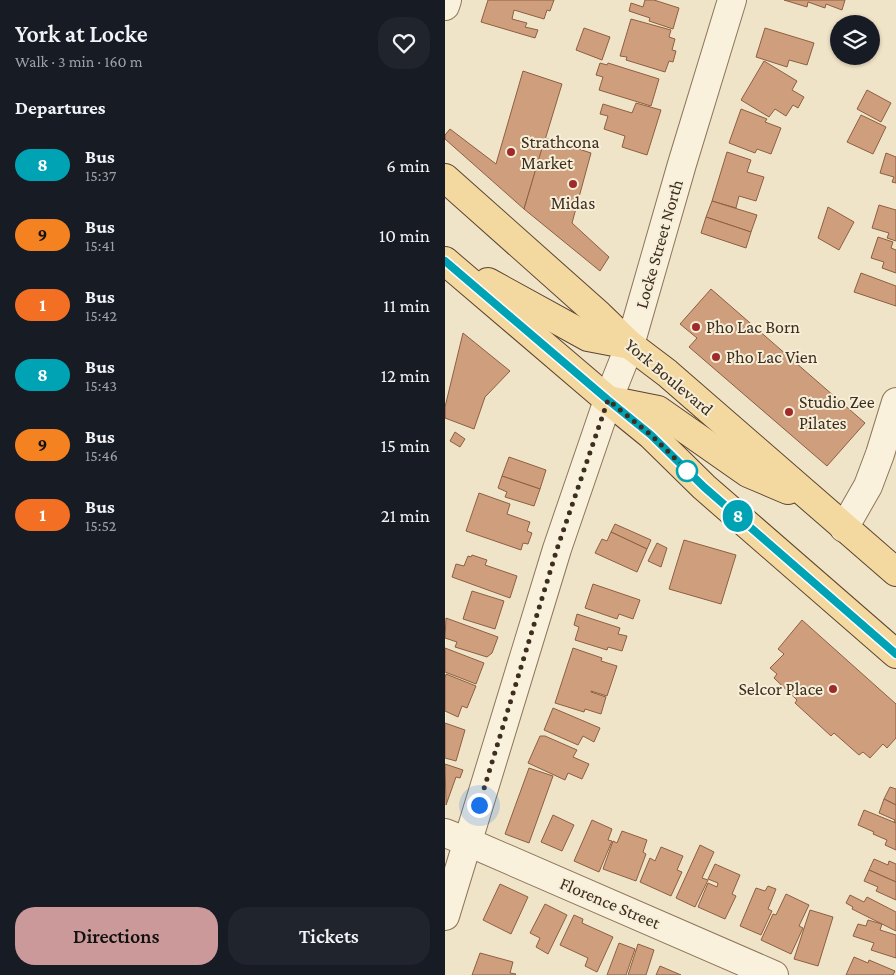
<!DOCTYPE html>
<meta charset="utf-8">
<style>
:root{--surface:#171b24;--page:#20242c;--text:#f1f3f6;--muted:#9ea1a6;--accent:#cc999b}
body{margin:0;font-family:"Crimson Pro",serif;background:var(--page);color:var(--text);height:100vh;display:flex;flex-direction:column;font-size:19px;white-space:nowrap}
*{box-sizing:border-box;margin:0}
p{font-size:16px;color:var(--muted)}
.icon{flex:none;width:28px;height:28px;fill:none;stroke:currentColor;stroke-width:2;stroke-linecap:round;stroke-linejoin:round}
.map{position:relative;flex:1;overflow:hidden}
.details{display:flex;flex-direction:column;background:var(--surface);width:445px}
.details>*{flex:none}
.badge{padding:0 10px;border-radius:16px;font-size:18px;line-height:32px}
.fabs{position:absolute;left:385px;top:15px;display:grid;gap:10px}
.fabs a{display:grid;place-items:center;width:50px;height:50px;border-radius:50%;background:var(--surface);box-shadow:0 1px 4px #0004;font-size:25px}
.you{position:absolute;width:25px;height:25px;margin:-12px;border:4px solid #fff;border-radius:50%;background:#1a73e8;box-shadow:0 0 0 8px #1a73e833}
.map>.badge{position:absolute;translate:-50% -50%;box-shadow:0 0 0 2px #fff}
h2{padding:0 15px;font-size:19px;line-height:45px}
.round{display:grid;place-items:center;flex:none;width:52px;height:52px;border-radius:20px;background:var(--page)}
.overview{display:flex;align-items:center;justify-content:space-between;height:85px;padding:0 15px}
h1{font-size:24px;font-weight:600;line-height:38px}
.primary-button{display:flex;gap:10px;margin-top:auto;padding:10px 15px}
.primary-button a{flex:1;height:58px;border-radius:20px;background:var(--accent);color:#111;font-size:20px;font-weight:600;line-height:58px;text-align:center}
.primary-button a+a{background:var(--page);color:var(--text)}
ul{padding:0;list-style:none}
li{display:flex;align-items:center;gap:15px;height:70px;padding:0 15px}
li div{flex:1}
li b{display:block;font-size:19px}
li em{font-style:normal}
li .badge{min-width:55px;font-weight:700;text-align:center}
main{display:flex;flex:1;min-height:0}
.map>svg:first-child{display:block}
.building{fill:#cf9f7d;stroke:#8d5f41}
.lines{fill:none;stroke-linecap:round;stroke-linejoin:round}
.minor-casing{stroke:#8d765c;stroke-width:30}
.major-casing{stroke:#5b4430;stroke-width:30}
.minor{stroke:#faf1dc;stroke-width:28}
.major{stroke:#f3d9a0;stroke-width:28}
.line-casing{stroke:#fff;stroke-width:11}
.line{stroke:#00a3b4;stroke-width:8}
.walk{stroke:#3d2e20;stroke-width:5;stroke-dasharray:0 9}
.poi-dot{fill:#9e2a2b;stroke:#f7eed8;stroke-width:2}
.stop-dot{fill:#fff;stroke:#00a3b4;stroke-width:2.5}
.labels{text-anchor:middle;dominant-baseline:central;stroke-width:4;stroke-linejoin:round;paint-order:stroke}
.poi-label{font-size:18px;fill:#3d2e20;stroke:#f7eed8;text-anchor:start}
.street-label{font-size:18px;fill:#3d2e20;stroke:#f7eed8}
</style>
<main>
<section class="details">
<div class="overview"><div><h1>York at Locke</h1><p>Walk · 3 min · 160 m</p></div><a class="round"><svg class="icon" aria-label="heart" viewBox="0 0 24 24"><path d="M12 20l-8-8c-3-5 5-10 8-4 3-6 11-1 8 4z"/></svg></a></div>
<h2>Departures</h2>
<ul>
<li><span class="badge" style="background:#00a3b4;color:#fff">8</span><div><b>Bus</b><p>15:37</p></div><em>6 min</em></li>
<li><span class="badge" style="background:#f58220;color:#111">9</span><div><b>Bus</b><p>15:41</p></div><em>10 min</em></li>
<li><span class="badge" style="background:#f26f23;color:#fff">1</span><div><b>Bus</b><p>15:42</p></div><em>11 min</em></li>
<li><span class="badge" style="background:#00a3b4;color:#fff">8</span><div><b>Bus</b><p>15:43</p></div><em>12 min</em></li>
<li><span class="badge" style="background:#f58220;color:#111">9</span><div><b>Bus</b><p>15:46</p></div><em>15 min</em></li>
<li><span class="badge" style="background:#f26f23;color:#fff">1</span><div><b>Bus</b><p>15:52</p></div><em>21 min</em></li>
</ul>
<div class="primary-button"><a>Directions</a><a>Tickets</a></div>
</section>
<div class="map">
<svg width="451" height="975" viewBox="0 0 451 975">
<rect width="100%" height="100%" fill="#f0e4c8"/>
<!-- building -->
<g class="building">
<polygon points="43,0 109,0 105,11 102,10 99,19 69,10 67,19 82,23 80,27 93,30 90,38 36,22"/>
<polygon points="200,0 209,0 234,8 228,29 204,21 205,18 184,11 186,3 198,7"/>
<polygon points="339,0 400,0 397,10 381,4 380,8 363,2 362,7"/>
<polygon points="186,19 226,30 224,37 230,39 227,50 231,51 228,62 224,61 220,72 181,60 182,57 175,56"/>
<polygon points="139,28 165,37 157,60 131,50"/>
<polygon points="320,28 369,43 362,65 344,60 342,67 311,57"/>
<polygon points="319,61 352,81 347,90 359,97 353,108 348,105 341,116 330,109 324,117 296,100"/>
<polygon points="155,63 162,65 163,63 214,79 206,106 154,90 158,77 151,75"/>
<polygon points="78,71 117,84 79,209 0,139 0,135 5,129 51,164"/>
<polygon points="422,90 446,103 436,122 412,109"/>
<polygon points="191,103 216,110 202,155 177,147 180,136 159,129 163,116 155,114 158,104 187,113"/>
<polygon points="296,109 322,119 320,122 336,128 326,154 312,149 310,153 284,143"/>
<polygon points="416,115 441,127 428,154 402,142"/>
<polygon points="100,138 146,153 127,223 164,257 155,271 79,209"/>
<polygon points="282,152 306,160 302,172 319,177 311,201 294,196 291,208 267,201"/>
<polygon points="441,153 451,157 451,183 447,182 449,177 435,173"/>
<polygon points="267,201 312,215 306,232 261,217"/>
<polygon points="434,205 451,210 451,241 442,238 444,233 427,228"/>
<polygon points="383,207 409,222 394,250 373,238"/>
<polygon points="261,217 306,232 301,248 256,233"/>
<polygon points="433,237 448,242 446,248 451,250 451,273 437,268 439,262 426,258"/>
<polygon points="416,273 451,286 451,306 409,292"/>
<polygon points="266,289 420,423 382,466 244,347 252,338 235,324"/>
<polygon points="18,333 65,371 40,397 29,429 0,418 0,407"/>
<polygon points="10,432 20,439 15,447 5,441"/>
<polygon points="64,457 101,470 95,489 57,476"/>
<polygon points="57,476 95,489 89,506 60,497 62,492 53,488"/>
<polygon points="34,493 65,504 62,514 85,522 82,531 87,533 83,544 78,543 76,550 21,531"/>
<polygon points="170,524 206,540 202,549 166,532"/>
<polygon points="166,532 202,549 192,572 150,553 157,539 162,541"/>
<polygon points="239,540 291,555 276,604 224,589"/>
<polygon points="212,543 222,548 216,567 203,561"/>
<polygon points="27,555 42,560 40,565 72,576 65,598 7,577 11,564 19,566 23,556 26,557"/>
<polygon points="148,584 195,600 188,619 174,614 172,619 140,608"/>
<polygon points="27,591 59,601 50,629 18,619"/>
<polygon points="132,614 175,628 173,634 182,636 177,651 163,647 162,650 130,640 134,627 129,625"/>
<polygon points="1,618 53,637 47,653 42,657 10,647 12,642 0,638"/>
<polygon points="357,620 451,704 451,738 442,748 438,744 425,758 418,752 414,755 389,733 386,736 350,703 352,700 329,678 332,674 325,668 339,654 333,649"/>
<polygon points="0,648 39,663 31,684 0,672"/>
<polygon points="128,648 157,658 156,661 172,666 162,696 146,691 146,692 161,697 156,714 140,709 139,712 110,703"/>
<polygon points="1,674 31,686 22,708 17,706 13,717 0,711 0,678"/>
<polygon points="108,708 155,728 149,742 138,736 133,745 99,730"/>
<polygon points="0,723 20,730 11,761 0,758"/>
<polygon points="95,736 100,736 132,750 128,757 144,764 137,779 123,773 120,780 83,763"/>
<polygon points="0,764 18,770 15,778 11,777 1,805"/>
<polygon points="84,768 108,776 84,843 60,834"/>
<polygon points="445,787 451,789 451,805 439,799"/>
<polygon points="439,799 451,805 451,823 449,822 450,820 434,813"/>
<polygon points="419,810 451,823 451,850 440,845 442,840 428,834 429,832 413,825"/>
<polygon points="108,815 129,825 117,851 96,842"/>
<polygon points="147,820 167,829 163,840 167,841 154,872 129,861"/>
<polygon points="177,831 202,840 198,852 201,854 191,881 158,869 168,841 172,843"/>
<polygon points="255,845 269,852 257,878 263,880 250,907 231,898"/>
<polygon points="216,847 238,856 232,870 237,872 226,896 195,882 205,858 210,861"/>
<polygon points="429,859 443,865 444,861 451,864 451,882 424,870"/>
<polygon points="270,864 295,875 287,894 291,896 280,919 253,907 263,883 272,887 273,883 263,879"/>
<polygon points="424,870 451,882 451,900 431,891 433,887 419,881"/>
<polygon points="55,884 83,897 66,934 38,920"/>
<polygon points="323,886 331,889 323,909 327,911 316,935 295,926 311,888 320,891"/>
<polygon points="341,894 364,905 354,926 358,928 346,954 316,940 328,914 331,915"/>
<polygon points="405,895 419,902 422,897 451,912 451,931 407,909 408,907 401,903"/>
<polygon points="100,904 122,915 103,954 91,947 95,938 85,933"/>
<polygon points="365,910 388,917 373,966 349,959"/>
<polygon points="129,915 138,919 137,923 168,937 152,972 140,966 143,958 115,945"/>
<polygon points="423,920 437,924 435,930 451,935 451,958 426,950 429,943 408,936 413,924 421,926"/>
<polygon points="174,943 190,949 181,975 162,975"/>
<polygon points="193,944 209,950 201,975 183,975"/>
<polygon points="35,953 68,962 65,973 71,974 70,975 27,975"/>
<polygon points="409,957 423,963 424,960 450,971 448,975 401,975"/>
<polygon points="215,966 236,975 211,975"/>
</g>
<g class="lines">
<!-- minor casing -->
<g class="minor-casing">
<g id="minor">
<polyline points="0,6 2,0"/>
<polyline points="399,528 423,486 435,454 451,402"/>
<polyline points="0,833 23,842 329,975"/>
<polyline points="0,916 112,549 163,400 185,345 237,164 287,0"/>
</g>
</g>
<!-- major casing -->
<g class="major-casing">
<g id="major">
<polyline points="0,178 154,315 185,345 222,373 451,572"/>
<polyline points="0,261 163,400 206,435 259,487 451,654"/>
<polyline points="43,282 143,337 185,345"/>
<polyline points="168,401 213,410 303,473 343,490"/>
</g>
</g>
<!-- minor -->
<use href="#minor" class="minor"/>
<!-- major -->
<use href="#major" class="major"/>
</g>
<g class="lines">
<!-- line casing -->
<g class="line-casing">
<polyline id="line" points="0,261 163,400 206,435 259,487 451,654"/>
</g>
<!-- line -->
<use href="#line" class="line"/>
<!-- walk -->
<polyline class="walk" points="34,805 112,549 163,400 206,435 246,474 242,471"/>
</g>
<!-- markers -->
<g class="poi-dot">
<circle cx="66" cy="152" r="5"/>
<circle cx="128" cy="184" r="5"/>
<circle cx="251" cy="327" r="5"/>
<circle cx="271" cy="357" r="5"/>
<circle cx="344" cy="412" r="5"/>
<circle cx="388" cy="689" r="5"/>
</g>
<circle class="stop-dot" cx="242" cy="471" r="10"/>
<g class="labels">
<!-- poi labels -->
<g class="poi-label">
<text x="76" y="142">Strathcona<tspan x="76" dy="21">Market</tspan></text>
<text x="128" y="203" text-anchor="middle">Midas</text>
<text x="261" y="327">Pho Lac Born</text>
<text x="281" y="357">Pho Lac Vien</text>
<text x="354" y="402">Studio Zee<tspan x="354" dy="21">Pilates</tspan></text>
<text x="378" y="689" text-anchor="end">Selcor Place</text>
</g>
<!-- street labels -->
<g class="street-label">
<text transform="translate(214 244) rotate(-74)">Locke Street North</text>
<text transform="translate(224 377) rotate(40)">York Boulevard</text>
<text transform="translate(165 903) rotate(23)">Florence Street</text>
</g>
</g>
</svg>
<div class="fabs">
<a><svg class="icon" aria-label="layers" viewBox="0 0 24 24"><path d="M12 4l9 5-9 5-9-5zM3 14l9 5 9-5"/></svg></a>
</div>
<div class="you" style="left:34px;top:805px"></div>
<b class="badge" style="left:293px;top:516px;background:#00a3b4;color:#fff">8</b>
</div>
</main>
